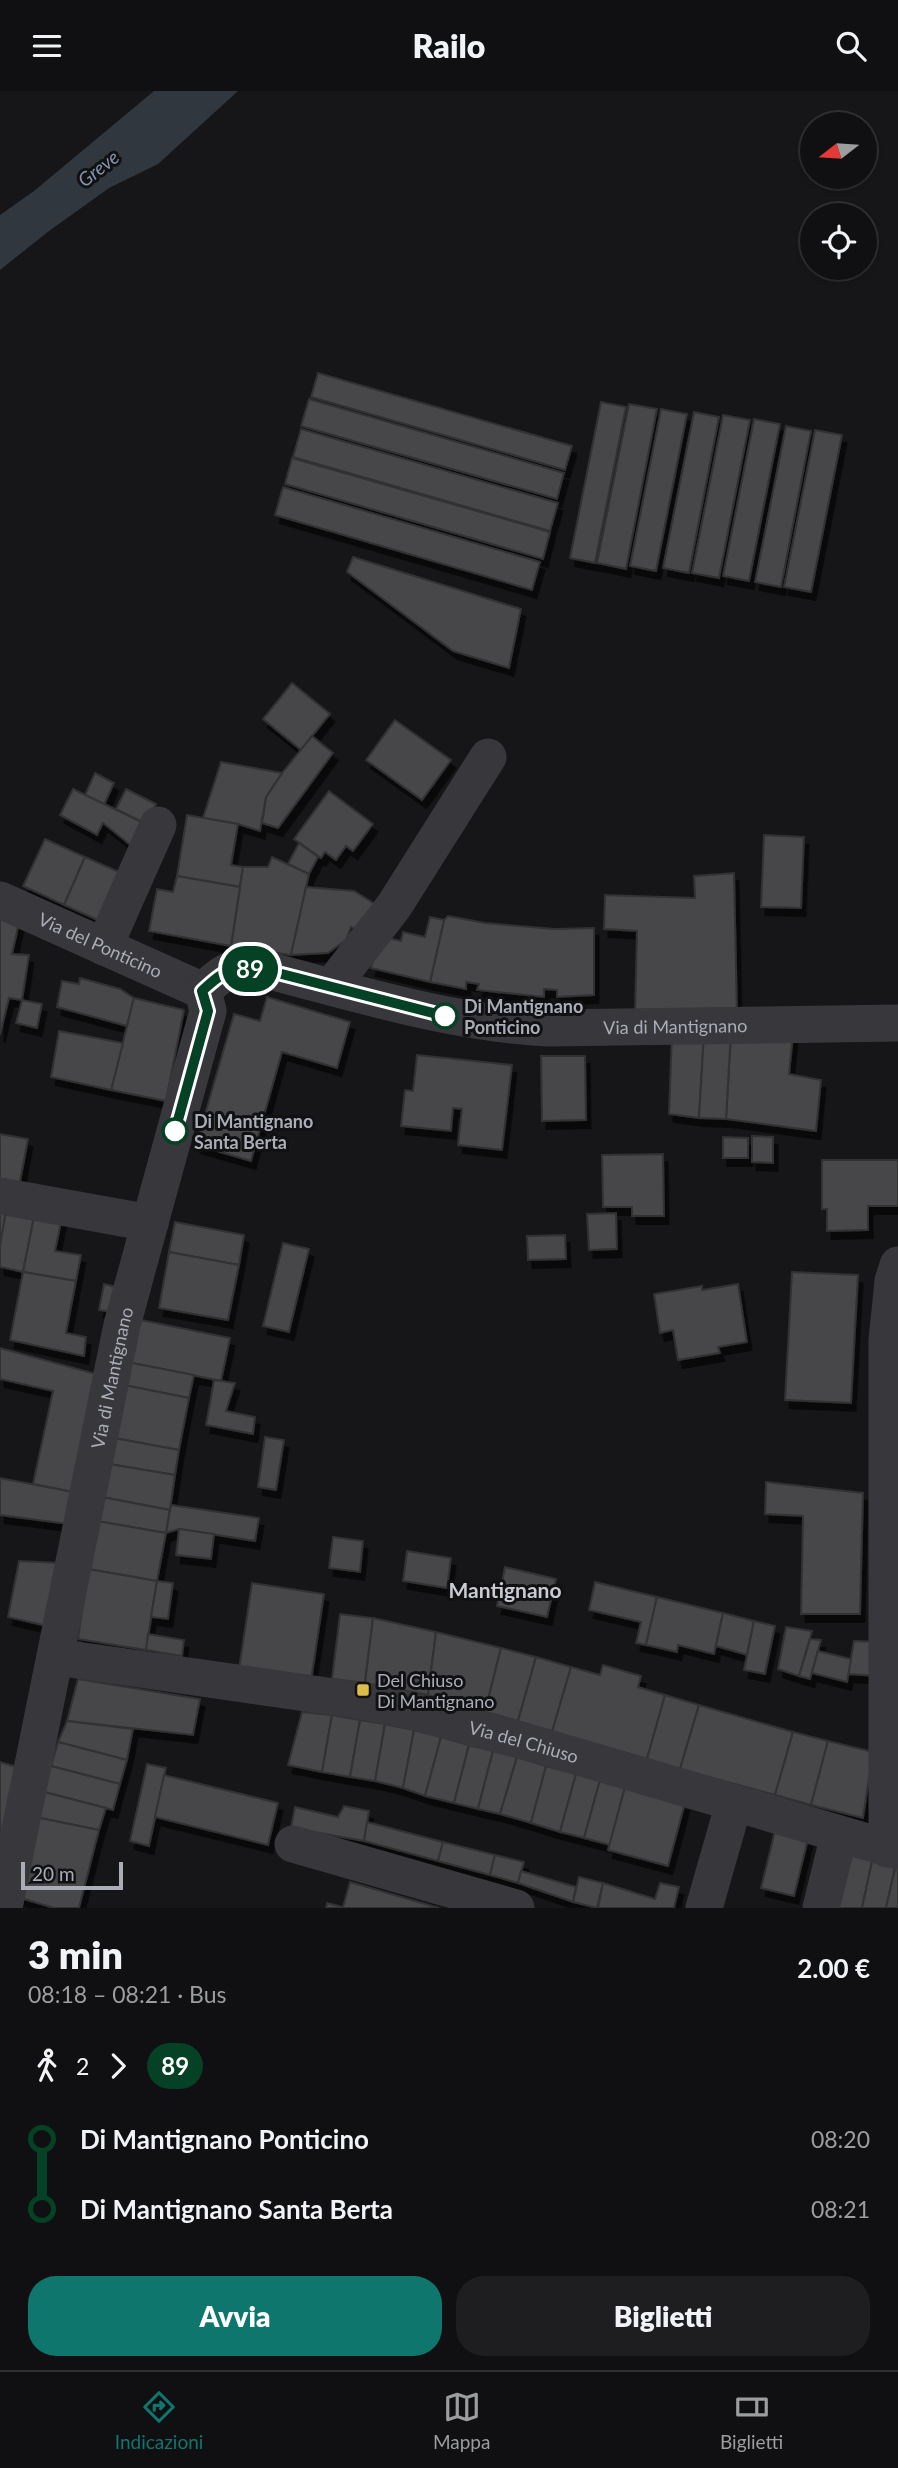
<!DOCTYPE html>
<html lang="it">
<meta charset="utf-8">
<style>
:root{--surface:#101012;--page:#1e1e20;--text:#f1f3f6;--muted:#9c9d9f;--line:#303032;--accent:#0f766e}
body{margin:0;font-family:Lato,sans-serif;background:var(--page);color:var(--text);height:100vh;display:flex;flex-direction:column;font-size:26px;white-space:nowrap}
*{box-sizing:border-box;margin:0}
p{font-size:23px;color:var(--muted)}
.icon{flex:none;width:38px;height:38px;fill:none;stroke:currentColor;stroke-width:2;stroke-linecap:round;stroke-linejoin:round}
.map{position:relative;height:1817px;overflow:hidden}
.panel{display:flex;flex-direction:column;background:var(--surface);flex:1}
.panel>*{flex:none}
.badge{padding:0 14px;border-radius:23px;font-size:24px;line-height:46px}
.needle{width:46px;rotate:253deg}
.controls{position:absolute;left:800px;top:21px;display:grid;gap:14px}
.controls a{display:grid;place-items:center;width:77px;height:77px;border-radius:50%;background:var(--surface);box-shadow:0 2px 5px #0004,0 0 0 2px var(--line);font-size:35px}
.scale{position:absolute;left:21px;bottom:18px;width:102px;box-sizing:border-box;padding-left:7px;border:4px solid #aaacb6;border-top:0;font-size:19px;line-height:24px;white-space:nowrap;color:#aaacb6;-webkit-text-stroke:5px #111113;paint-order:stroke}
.map>.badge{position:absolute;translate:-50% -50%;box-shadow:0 0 0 4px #fff}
.legs{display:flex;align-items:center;gap:10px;height:77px;padding:0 28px;font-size:23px}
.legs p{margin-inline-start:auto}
.headline{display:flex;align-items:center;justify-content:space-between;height:119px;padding:0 28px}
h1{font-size:38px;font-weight:800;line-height:52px}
.action{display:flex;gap:14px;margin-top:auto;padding:14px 28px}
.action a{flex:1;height:80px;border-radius:28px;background:var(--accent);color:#fff;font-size:28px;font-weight:800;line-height:80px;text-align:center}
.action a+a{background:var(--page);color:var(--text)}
ul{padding:0 28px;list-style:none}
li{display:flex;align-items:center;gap:24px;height:70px;font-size:26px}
li i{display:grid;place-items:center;width:10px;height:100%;margin:0 9px;background:currentColor}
li i::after{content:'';width:18px;height:18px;margin:-9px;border:5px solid;border-radius:50%;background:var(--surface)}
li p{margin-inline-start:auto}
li:first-child i{background:linear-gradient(#0000 50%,currentColor 0)}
li:last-child i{background:linear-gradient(currentColor 50%,#0000 0)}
header{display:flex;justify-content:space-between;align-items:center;height:91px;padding:0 28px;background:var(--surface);font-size:32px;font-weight:800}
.menu{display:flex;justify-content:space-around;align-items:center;height:98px;border-top:2px solid var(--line);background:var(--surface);font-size:19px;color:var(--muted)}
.menu a{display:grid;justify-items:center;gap:4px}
.menu .on{color:var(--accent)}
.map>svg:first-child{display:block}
.water{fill:#31373f}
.building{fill:#46464a;stroke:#313033;stroke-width:2;filter:url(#shadow)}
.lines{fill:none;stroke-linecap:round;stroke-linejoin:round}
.minor{stroke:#38383c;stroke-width:37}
.line-1-casing{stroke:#fff;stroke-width:16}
.line-1{stroke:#054124;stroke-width:10}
.stop-1-dot{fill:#fff;stroke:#054124;stroke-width:3.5}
.poi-dot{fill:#dbbc4b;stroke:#111113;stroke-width:2.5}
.labels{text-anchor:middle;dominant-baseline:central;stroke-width:6;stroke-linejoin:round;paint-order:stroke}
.street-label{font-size:18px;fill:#aaacb6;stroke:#111113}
.stop-label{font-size:18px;font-weight:bold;fill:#aaacb6;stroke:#111113;text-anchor:start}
.poi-label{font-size:18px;fill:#aaacb6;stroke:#111113;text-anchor:start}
.water-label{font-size:19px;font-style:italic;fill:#8595ad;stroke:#111113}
.quarter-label{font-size:21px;font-weight:bold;fill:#cacbd3;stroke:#111113}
</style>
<header><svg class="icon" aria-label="menu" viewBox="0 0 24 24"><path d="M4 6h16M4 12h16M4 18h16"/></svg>Railo<svg class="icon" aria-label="search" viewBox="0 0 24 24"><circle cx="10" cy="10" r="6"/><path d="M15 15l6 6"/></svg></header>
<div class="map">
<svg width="898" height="1817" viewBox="0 0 898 1817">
<defs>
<filter id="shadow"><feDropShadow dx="4.5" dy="8" stdDeviation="0" flood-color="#0009"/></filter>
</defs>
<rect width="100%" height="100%" fill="#161618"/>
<!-- water -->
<polygon class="water" points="154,0 238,0 158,73 109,97 49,140 0,179 0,124 34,100"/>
<!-- building -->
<g class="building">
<polygon points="318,282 572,355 565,379 311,306"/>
<polygon points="309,308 564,382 557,408 301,335"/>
<polygon points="601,311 626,316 595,472 570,467"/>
<polygon points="629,313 657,318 626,478 597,472"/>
<polygon points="661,318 687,323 656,480 630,475"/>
<polygon points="694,321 719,326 689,482 663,477"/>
<polygon points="723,324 750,329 719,487 692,482"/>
<polygon points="754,328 780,333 749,490 723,485"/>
<polygon points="786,335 811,340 781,496 755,491"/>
<polygon points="301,338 558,412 550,440 293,366"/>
<polygon points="815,339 842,344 811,501 784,496"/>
<polygon points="292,367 550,441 543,468 285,393"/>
<polygon points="283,396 540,471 532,499 275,424"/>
<polygon points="353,466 521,518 509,577 453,560 347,481"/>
<polygon points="292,592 330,623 301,659 263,628"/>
<polygon points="395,629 451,669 422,709 366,669"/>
<polygon points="312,645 333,662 278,737 262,732 266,706 282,682"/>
<polygon points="221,671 282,682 266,706 260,740 238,733 203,727"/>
<polygon points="95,682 114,692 104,714 85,704"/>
<polygon points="73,698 146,733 134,757 103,732 97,744 60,724"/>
<polygon points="126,698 156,713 146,733 116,718"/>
<polygon points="329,700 373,733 353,760 346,755 336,769 325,761 321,767 294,748"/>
<polygon points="187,724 238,733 231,774 243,776 240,796 177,785"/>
<polygon points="764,744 804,746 801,817 761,816"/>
<polygon points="45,748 85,766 64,814 23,795"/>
<polygon points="299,752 318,766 309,783 288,773"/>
<polygon points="85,766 126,784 104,832 64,814"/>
<polygon points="272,766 309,783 291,864 231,855 243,776 268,776"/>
<polygon points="734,782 737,922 635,923 637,840 604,838 605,804 695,807 694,785"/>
<polygon points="177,785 240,796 231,855 149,840 157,798 173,801"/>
<polygon points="306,796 354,800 378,815 360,841 351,836 346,849 328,862 291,864"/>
<polygon points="448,825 485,832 554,838 594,837 594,904 557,906 557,899 544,898 544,906 477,899 479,893 466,891 466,898 430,891 444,829"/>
<polygon points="0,826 19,832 12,863 29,864 22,909 9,907 0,944"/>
<polygon points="430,826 444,829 430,891 371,877 379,845 401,850 403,841 425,846"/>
<polygon points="80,887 120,898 134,907 127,935 57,916 62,890 79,893"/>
<polygon points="267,906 350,931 337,977 282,961 251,1070 196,1054 234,923 260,930"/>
<polygon points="134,907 184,919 166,1010 111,999"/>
<polygon points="22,909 42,913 37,937 16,932"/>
<polygon points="59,940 123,952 111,999 51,986"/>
<polygon points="672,941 704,942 699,1027 669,1023"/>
<polygon points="731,941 793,944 789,983 821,989 816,1040 726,1028"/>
<polygon points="731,941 726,1028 699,1027 704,942"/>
<polygon points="417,964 512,974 502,1059 458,1054 462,1018 453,1017 451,1040 401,1035 405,999 413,1000"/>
<polygon points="541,965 585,965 586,1029 542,1030"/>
<polygon points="0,1043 28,1048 19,1096 0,1092"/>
<polygon points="752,1045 773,1046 773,1072 752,1071"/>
<polygon points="723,1046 748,1047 748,1067 723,1067"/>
<polygon points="663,1063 664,1125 632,1125 632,1116 603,1116 602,1064"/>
<polygon points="822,1069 898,1069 898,1115 868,1115 868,1139 827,1140 827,1118 822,1118"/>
<polygon points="0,1114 7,1115 0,1154"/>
<polygon points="7,1115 35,1121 23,1181 0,1176 0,1154"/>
<polygon points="35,1121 62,1126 55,1160 81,1164 76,1190 23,1181"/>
<polygon points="616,1122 617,1158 589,1159 587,1123"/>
<polygon points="175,1131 244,1144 239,1174 169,1161"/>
<polygon points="565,1144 566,1168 528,1169 527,1145"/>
<polygon points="283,1152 309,1158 289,1241 263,1235"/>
<polygon points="169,1161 239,1174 228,1229 159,1217"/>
<polygon points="23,1181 76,1190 66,1242 86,1246 84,1265 10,1249"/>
<polygon points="792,1181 858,1184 851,1312 785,1309"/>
<polygon points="104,1193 117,1196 111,1221 99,1219"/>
<polygon points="738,1193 747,1251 718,1256 720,1262 678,1269 673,1239 660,1242 654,1203 702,1195 702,1199"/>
<polygon points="136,1228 230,1247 221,1290 127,1271"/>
<polygon points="0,1257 96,1283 73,1401 33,1393 53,1300 0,1288"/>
<polygon points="127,1271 194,1284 189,1307 124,1294"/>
<polygon points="214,1289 235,1292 226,1320 255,1326 253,1343 206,1334"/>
<polygon points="124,1294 189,1307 179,1359 114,1347"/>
<polygon points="265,1346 284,1349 276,1399 258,1396"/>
<polygon points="114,1347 179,1359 175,1384 109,1373"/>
<polygon points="109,1373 175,1384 170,1419 102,1406"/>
<polygon points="0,1387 73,1401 68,1433 0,1424"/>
<polygon points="766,1391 863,1402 860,1523 801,1523 803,1425 765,1423"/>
<polygon points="102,1406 170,1419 166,1442 97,1430"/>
<polygon points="171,1414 259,1427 255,1450 179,1438 166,1442"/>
<polygon points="97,1430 166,1442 157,1490 88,1478"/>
<polygon points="179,1438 214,1443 211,1468 176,1464"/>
<polygon points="333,1446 363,1450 360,1481 329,1477"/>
<polygon points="407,1460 451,1467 447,1497 403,1490"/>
<polygon points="19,1470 60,1472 47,1535 8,1526"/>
<polygon points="505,1476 556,1488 547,1526 497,1515"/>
<polygon points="88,1478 157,1490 146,1559 78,1548"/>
<polygon points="157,1490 173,1492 168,1528 151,1526"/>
<polygon points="595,1491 657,1506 646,1554 636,1552 641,1531 589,1519"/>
<polygon points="252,1492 324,1503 311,1590 239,1578"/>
<polygon points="657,1506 723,1522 714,1563 678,1554 677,1561 646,1554"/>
<polygon points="723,1522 754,1530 747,1564 716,1555"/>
<polygon points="340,1523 373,1527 365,1592 332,1588"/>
<polygon points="373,1527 436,1541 428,1604 365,1592"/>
<polygon points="754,1530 775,1535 765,1583 744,1579"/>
<polygon points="786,1536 812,1540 799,1585 778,1578"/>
<polygon points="436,1541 501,1557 485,1621 428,1604"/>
<polygon points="148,1543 184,1549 182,1565 146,1559"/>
<polygon points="810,1548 821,1549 810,1588 799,1585"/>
<polygon points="854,1550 881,1551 878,1585 848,1583"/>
<polygon points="501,1557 536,1566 518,1630 485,1621"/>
<polygon points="818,1560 851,1568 847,1591 812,1582"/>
<polygon points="536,1566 571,1576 552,1641 518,1630"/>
<polygon points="603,1574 641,1585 638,1596 665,1604 647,1668 552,1641 571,1576 600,1584"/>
<polygon points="78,1588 200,1608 193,1644 67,1630"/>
<polygon points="665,1604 699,1614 680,1678 647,1668"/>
<polygon points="699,1614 793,1641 775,1704 680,1678"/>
<polygon points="302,1621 332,1624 322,1681 288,1674"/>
<polygon points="332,1624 360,1629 350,1686 322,1681"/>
<polygon points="360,1629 385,1633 375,1690 350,1686"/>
<polygon points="67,1630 133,1638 127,1669 58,1651"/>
<polygon points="385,1633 414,1639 403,1697 375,1690"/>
<polygon points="414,1639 441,1646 425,1705 403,1697"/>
<polygon points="793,1641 828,1650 811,1714 775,1704"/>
<polygon points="441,1646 469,1654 454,1712 425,1705"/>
<polygon points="828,1650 873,1661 863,1727 811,1714"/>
<polygon points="58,1651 127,1669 120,1693 51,1675"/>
<polygon points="469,1654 493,1660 478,1718 454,1712"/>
<polygon points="493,1660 517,1666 500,1723 478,1718"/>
<polygon points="517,1666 546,1675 531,1732 500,1723"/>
<polygon points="0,1671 20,1677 0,1747"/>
<polygon points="147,1673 166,1677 149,1755 130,1750"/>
<polygon points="51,1675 120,1693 113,1719 44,1701"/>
<polygon points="546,1675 576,1683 560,1741 531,1732"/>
<polygon points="576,1683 600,1689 584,1747 560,1741"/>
<polygon points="164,1684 278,1712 268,1754 155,1726"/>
<polygon points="600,1689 625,1696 610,1754 584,1747"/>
<polygon points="625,1696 685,1712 668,1775 608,1759"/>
<polygon points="44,1701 106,1717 99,1739 35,1726"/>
<polygon points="344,1715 369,1720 364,1750 291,1737 295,1716 338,1726"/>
<polygon points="35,1726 99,1739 79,1817 54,1817 17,1806"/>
<polygon points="367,1731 443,1751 438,1770 364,1750"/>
<polygon points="775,1740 808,1748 794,1805 761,1797"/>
<polygon points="443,1751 495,1764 490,1784 438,1770"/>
<polygon points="851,1760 873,1766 862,1817 840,1817 837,1816"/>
<polygon points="495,1764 524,1771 518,1792 490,1784"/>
<polygon points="873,1766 896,1773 886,1817 862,1817"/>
<polygon points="896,1773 898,1774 898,1817 886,1817"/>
<polygon points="521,1780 576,1796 573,1811 518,1792"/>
<polygon points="579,1786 603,1792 597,1817 573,1811"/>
<polygon points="350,1791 439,1817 326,1817 327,1812 343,1816"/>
<polygon points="603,1792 655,1808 660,1792 679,1796 674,1817 598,1817"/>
</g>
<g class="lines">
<!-- minor -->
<g class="minor">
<path id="s1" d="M0,809L203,900"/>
<polyline points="104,856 158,734"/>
<polyline points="331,896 394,815 488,666"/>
<path id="s2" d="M203,900C230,874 233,876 270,880C362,904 452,932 548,937L898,932"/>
<polyline points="0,1105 150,1132"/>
<path id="s3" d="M56,1566L362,1610L412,1620L538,1654L898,1760"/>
<polyline points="293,1753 516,1817"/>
<polyline points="887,1758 887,1249 893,1190 898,1174"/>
<path id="s4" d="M4,1817L122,1234L208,920L203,900"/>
<polyline points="704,1817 734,1712"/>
<polyline points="821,1817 839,1744"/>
</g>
</g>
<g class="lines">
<!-- line-1 casing -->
<g class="line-1-casing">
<path id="line-1" d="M175,1040L208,920L202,900C230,874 233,876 270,880L445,925"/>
</g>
<!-- line-1 -->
<use href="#line-1" class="line-1"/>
</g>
<!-- markers -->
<g class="stop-1-dot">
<circle cx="445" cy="925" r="12"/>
<circle cx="175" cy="1040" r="12"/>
</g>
<rect class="poi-dot" x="356" y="1592" width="14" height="14" rx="3.5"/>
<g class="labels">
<!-- street labels -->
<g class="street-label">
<text stroke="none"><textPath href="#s1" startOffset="110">Via del Ponticino</textPath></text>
<text stroke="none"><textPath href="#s2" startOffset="486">Via di Mantignano</textPath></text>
<text stroke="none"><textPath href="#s4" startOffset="541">Via di Mantignano</textPath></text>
<text stroke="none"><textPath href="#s3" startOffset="476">Via del Chiuso</textPath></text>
</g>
<!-- stop labels -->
<g class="stop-label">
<text x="464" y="915">Di Mantignano<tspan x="464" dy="21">Ponticino</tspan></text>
<text x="194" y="1030">Di Mantignano<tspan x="194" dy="21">Santa Berta</tspan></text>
</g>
<!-- poi labels -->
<g class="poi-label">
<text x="377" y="1589">Del Chiuso<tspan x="377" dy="21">Di Mantignano</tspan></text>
</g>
<!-- water labels -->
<g class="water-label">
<text transform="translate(98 77) rotate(-38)">Greve</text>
</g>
<!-- quarter labels -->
<g class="quarter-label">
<text x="505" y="1498">Mantignano</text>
</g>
</g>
</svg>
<div class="controls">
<a><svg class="needle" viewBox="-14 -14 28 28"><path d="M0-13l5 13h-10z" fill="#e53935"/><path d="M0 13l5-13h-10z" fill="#9c9d9f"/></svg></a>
<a><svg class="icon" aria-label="locate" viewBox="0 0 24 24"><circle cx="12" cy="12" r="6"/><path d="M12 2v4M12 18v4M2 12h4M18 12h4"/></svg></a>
</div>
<div class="scale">20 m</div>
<b class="badge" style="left:250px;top:878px;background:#054124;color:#fff">89</b>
</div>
<section class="panel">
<div class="headline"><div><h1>3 min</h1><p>08:18 – 08:21 · Bus</p></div><b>2.00 €</b></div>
<div class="legs"><svg class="icon" aria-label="walk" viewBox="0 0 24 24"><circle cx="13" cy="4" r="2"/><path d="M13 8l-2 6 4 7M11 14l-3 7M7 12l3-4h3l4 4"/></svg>2<svg class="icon" aria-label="forward" viewBox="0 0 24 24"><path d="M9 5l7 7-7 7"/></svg><b class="badge" style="background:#054124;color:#fff">89</b></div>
<ul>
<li><i style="color:#054124"></i><b>Di Mantignano Ponticino</b><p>08:20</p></li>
<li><i style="color:#054124"></i><b>Di Mantignano Santa Berta</b><p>08:21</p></li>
</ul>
<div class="action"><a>Avvia</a><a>Biglietti</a></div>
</section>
<nav class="menu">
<a class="on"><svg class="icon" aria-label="directions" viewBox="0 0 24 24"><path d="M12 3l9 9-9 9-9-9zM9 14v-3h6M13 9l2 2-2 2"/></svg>Indicazioni</a>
<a><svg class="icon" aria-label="map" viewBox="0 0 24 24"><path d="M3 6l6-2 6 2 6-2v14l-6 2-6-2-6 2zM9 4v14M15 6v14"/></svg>Mappa</a>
<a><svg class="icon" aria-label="tickets" viewBox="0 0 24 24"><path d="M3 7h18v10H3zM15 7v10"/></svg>Biglietti</a>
</nav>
